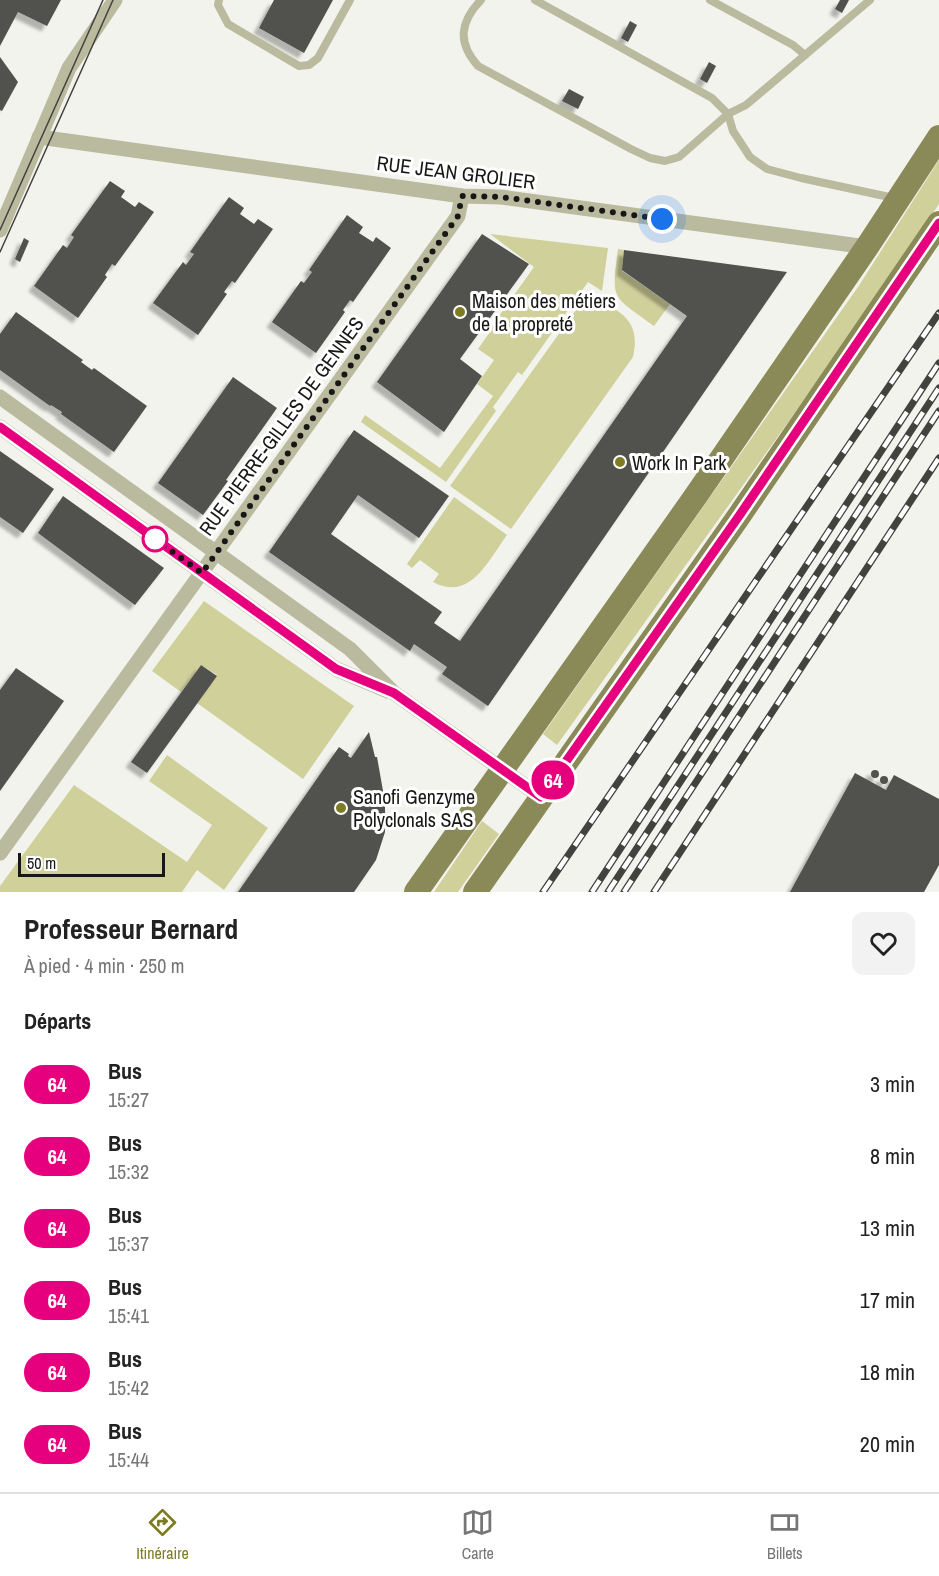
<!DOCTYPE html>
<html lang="fr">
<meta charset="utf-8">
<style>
:root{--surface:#fff;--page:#f2f2f2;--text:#222;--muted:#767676;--line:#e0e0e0;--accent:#7e7c23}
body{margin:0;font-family:"Archivo Narrow",sans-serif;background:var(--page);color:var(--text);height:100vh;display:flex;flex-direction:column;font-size:22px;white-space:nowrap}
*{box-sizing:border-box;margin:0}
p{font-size:20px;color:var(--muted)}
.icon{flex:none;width:33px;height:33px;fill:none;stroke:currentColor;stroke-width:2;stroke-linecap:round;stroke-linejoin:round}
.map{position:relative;height:892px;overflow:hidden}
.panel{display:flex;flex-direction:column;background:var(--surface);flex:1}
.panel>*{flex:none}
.badge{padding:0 12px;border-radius:20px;font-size:21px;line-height:39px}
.scale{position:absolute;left:18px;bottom:15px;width:147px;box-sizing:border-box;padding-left:6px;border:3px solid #171715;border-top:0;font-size:16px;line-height:21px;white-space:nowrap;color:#171715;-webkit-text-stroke:4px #fff;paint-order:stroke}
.you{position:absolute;width:30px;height:30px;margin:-15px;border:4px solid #fff;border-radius:50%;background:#1a73e8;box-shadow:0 0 0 9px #1a73e833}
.map>.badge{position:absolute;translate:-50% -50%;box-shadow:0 0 0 3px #fff}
h2{padding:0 24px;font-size:22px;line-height:54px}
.round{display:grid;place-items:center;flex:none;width:63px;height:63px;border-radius:12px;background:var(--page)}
.summary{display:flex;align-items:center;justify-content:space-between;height:102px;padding:0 24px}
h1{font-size:28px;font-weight:800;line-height:45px}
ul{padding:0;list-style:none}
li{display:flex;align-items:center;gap:18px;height:72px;padding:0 24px}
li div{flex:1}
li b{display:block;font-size:22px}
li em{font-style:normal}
li .badge{min-width:66px;font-weight:700;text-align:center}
.dock{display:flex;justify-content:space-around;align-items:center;height:84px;border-top:2px solid var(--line);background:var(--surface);font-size:16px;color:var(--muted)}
.dock a{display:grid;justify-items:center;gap:3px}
.dock .on{color:var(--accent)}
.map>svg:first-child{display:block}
.green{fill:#d0d09b}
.building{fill:#51514d;filter:url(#shadow)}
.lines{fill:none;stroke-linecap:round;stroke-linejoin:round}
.lane{stroke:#baba9f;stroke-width:8}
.street{stroke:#baba9f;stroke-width:15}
.primary{stroke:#8a8a58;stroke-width:24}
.tram{stroke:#42423f;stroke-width:1.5}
.rail-casing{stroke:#42423f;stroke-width:7}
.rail{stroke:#fff;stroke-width:4.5;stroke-dasharray:14;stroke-linecap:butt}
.line-casing{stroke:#fff;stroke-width:14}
.line{stroke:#e6007e;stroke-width:9}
.walk{stroke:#171715;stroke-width:6;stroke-dasharray:0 10.8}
.poi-dot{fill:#7e7c23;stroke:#fff;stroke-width:2}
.stop-dot{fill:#fff;stroke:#e6007e;stroke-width:3}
.labels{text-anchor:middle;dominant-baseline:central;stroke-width:6;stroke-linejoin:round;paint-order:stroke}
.street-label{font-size:20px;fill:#171715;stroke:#fff}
.poi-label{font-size:20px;fill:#171715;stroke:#fff;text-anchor:start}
</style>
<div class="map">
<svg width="939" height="892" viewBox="0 0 939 892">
<defs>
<filter id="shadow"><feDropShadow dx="-5.5" dy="5.5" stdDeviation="1.5" flood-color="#0004"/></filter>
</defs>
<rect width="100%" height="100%" fill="#f3f3ee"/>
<!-- green -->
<g class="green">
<polygon points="939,160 939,204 889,279 789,421 557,745 543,734 858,287"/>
<polygon points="490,234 608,248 602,291 588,282 522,375 518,372 493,407 496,411 446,482 361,422 365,415 440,468 493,396 477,384 494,360 478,349 490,332 489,330 534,267"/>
<path d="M618,249L624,250L622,271L670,304L654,326C612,295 611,302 618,249Z"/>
<path d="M588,293C617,311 642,317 633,357L511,529L450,486Z"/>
<path d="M454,497L507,535C488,561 470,602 433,582L439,574L420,560L412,568L407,564Z"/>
<polygon points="204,601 354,706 303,779 197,703 217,675 201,665 181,692 152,671"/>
<polygon points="167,755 268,828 224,890 197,870 182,892 0,892 0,886 74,785 187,862 212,825 149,781"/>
<polygon points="482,821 499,834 458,892 434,892"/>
</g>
<!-- building -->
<g class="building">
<polygon points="0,0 61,0 47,26 18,12 0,46"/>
<polygon points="274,0 333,0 304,53 259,28"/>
<polygon points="840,0 849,0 842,13 835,9"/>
<polygon points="630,21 637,25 628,42 621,38"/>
<polygon points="0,57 18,82 2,111 0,110"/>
<polygon points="709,62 716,66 707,83 700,79"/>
<polygon points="569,89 584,97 578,109 562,101"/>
<polygon points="110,181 125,191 121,197 135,207 139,202 154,212 115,266 112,264 105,275 107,277 78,318 34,286 63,245 67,248 74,237 71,235"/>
<polygon points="229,197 244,208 240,214 254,224 258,219 273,229 235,283 232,281 224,292 227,294 198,335 153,303 183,262 186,265 194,254 190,252"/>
<polygon points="347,215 363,227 359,233 373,242 376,237 391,248 353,302 350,300 343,310 345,312 316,353 272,322 301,281 304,283 312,272 309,270"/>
<polygon points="482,234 529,264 460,359 482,376 444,432 377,382"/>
<polygon points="24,238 29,241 20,262 15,259"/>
<polygon points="624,250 787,272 488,706 442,674 447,667 414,644 410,651 269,552 354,430 449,496 419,538 358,495 331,534 442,612 434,623 460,641 687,316 622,270"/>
<polygon points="16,312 83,360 81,362 92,370 94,368 147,406 114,452 61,414 62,412 51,405 50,406 0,370 0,334"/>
<polygon points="233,377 277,408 226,480 228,481 203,515 158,483"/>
<polygon points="0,451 54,489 23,533 0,517"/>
<polygon points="63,496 164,568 135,605 38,533"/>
<polygon points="201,665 217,676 147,773 131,762"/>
<polygon points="16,668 64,701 0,791 0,690"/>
<polygon points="369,732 375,757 377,757 385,802 385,832 376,860 354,892 238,892 339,747 349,754 348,756 351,758"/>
<circle cx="875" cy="774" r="4"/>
<polygon points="855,773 886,790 894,775 939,799 939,865 924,892 790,892"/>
<circle cx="884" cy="780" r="4"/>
</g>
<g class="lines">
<!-- lane -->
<g class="lane">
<polyline points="219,0 218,5 228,24 299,66 309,65 318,58 350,0"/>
<path d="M481,0C460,22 457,42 478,66L631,149L650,158L665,161L679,157L728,114L746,105L870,0"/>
<polyline points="535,0 712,98 728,114 733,131 750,157 767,169 801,178 894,198"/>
<polyline points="710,0 793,45 805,55"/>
</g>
<!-- street -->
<g class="street">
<polyline points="39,137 462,196 501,197 867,247"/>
<polyline points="0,230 69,68 115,0"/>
<polyline points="0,397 350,649 394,693 541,797"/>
<polyline points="0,427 336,669 388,691"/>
<polyline points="0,853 458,216 462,196"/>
</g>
<!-- primary -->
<g class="primary">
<polyline points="416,892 695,497 867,247 939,137"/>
<polyline points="475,892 739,516 939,223"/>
</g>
<!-- tram -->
<g class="tram">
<polyline points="0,230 103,0"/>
<polyline points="0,252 113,0"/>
</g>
<!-- rail casing -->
<g class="rail-casing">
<g id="rail">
<polyline points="543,892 939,313"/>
<polyline points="592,892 939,363"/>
<polyline points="608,892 939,388"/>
<polyline points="624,892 939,411"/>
<polyline points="654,892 939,458"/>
</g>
</g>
<!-- rail -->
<use href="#rail" class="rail"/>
</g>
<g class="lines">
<!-- line casing -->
<g class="line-casing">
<polyline id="line" points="0,427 336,669 394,693 541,797 739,516 939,223"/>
</g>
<!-- line -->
<use href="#line" class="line"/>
<!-- walk -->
<polyline class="walk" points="155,539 202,573 458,216 462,196 501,197 662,219"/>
</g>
<!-- markers -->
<g class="poi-dot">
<circle cx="460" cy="312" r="6"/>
<circle cx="620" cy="462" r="6"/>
<circle cx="341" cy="808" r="6"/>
</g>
<circle class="stop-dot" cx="155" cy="539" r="12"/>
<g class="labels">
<!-- street labels -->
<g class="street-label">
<text transform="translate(456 172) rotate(7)">RUE JEAN GROLIER</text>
<text transform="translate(281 426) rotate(-54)">RUE PIERRE-GILLES DE GENNES</text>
</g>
<!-- poi labels -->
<g class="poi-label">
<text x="472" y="300">Maison des métiers<tspan x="472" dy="23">de la propreté</tspan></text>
<text x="632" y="462">Work In Park</text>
<text x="353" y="796">Sanofi Genzyme<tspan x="353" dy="23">Polyclonals SAS</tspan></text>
</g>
</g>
</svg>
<div class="scale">50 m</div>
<div class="you" style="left:662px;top:219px"></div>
<b class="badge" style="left:553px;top:780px;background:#e6007e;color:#fff">64</b>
</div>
<section class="panel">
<div class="summary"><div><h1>Professeur Bernard</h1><p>À pied · 4 min · 250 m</p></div><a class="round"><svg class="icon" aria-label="heart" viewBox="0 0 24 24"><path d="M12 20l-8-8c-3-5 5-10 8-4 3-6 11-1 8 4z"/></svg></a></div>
<h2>Départs</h2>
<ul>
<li><span class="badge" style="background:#e6007e;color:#fff">64</span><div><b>Bus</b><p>15:27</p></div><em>3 min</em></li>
<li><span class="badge" style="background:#e6007e;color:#fff">64</span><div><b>Bus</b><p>15:32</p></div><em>8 min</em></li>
<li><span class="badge" style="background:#e6007e;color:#fff">64</span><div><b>Bus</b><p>15:37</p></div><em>13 min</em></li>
<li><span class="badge" style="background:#e6007e;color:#fff">64</span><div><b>Bus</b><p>15:41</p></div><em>17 min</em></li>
<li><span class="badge" style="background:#e6007e;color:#fff">64</span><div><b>Bus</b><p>15:42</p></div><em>18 min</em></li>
<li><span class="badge" style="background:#e6007e;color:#fff">64</span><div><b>Bus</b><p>15:44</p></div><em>20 min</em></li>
</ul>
</section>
<nav class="dock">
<a class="on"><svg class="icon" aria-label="directions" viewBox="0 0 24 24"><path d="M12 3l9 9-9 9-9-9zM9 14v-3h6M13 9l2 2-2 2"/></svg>Itinéraire</a>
<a><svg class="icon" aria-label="map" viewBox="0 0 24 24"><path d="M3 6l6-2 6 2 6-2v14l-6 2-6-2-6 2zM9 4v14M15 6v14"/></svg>Carte</a>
<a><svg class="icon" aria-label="tickets" viewBox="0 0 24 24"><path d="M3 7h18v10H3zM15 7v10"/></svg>Billets</a>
</nav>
